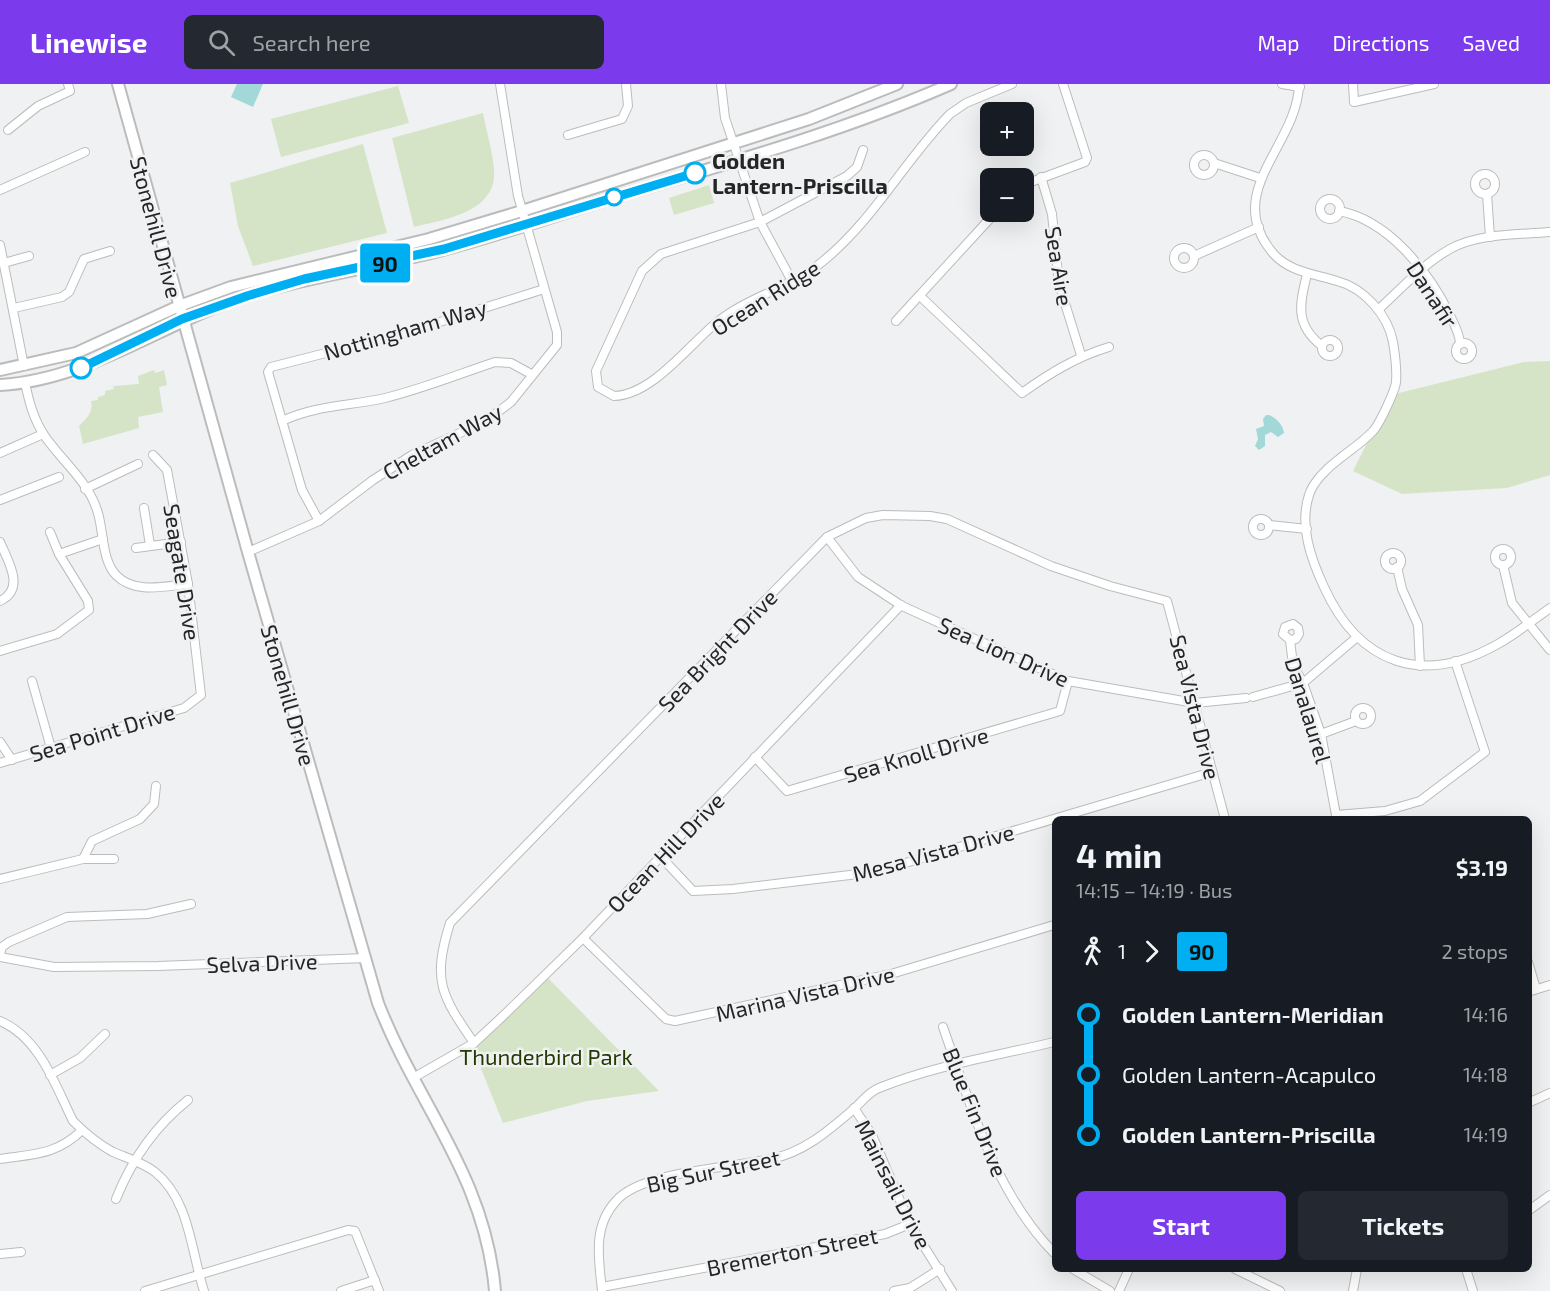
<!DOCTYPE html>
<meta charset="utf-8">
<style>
:root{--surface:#171b24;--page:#242831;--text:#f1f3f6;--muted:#9ea1a6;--accent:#7c3aed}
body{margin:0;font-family:"Exo 2",sans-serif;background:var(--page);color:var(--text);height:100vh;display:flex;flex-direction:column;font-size:22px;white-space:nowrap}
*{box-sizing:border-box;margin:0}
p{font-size:20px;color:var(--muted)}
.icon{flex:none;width:33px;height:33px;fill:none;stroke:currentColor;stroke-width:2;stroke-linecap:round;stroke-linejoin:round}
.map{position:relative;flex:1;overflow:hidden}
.panel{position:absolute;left:1052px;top:732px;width:480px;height:456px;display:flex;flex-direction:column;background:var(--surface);border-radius:9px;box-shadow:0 6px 24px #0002}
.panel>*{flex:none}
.badge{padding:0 12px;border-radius:4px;font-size:21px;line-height:39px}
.buttons{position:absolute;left:980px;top:18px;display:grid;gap:12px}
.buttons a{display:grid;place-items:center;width:54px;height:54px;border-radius:9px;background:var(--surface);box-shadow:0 6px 24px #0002;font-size:30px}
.map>.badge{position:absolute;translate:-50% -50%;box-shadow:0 0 0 3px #fff}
.legs{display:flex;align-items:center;gap:9px;height:66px;padding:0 24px;font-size:20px}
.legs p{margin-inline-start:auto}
.head{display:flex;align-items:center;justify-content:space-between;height:102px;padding:0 24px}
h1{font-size:33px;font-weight:700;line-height:45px}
.button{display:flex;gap:12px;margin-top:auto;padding:12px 24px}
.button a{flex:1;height:69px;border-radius:9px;background:var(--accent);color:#fff;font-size:24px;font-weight:700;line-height:69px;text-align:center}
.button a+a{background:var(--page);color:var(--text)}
ul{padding:0 24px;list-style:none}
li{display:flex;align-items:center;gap:21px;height:60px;font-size:22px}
li i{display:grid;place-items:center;width:9px;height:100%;margin:0 8px;background:currentColor}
li i::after{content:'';width:15px;height:15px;margin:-8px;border:4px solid;border-radius:50%;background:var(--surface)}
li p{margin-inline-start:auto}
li:first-child i{background:linear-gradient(#0000 50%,currentColor 0)}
li:last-child i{background:linear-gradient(currentColor 50%,#0000 0)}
header{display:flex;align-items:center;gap:36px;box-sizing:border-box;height:84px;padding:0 30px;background:var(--accent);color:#fff}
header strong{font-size:28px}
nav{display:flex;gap:33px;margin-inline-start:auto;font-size:21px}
.search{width:420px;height:54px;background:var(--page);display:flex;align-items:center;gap:15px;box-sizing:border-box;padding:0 21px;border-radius:9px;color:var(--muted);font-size:22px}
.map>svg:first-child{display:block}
.green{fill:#d5e4c7}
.water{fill:#a2d8d8}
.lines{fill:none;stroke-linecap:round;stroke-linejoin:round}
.minor-casing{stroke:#bbbcbd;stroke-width:10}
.major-casing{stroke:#bbbcbd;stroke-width:14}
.minor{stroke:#fff;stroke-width:8}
.major{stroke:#fff;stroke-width:10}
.line-1-casing{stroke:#fff;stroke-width:14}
.line-1{stroke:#00aff2;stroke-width:9}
.stop-1-dot{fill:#fff;stroke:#00aff2;stroke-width:3}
.labels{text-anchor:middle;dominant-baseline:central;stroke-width:5;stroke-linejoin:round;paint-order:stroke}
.stop-label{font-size:22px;font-weight:bold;fill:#242525;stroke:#f0f1f2;text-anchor:start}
.street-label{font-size:22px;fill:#242525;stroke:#f0f1f2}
.park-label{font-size:22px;fill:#233a00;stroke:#f0f1f2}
</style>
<header>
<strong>Linewise</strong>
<div class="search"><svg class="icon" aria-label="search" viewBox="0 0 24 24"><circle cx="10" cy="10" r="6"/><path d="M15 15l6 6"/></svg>Search here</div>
<nav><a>Map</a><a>Directions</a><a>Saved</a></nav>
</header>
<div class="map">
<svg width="1550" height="1207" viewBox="0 0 1550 1207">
<rect width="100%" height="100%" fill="#f0f1f2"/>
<!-- green -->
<g class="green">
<polygon points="398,2 409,39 281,73 271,35"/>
<path d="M483,29C486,47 496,78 494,94C490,130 441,136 414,143L392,54Z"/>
<polygon points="363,60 387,149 253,182 238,142 230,99"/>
<polygon points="709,101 714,119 674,131 669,114"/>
<polygon points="1550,277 1550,391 1507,404 1402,410 1353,387 1391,311 1524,278"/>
<path d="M154,286L155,289L164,286L167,301L159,303L163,328L138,333L139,344L83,360L79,342C86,335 94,328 91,317L98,316V313L105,311V307L114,305L113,302L139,300L138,292Z"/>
<polygon points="548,894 659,1007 587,1017 503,1039 473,965"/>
</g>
<!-- water -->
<g class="water">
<polygon points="237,0 263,0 253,23 231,13"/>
<path d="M1266,331C1274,330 1284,342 1284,349L1278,353L1271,348L1265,351V362L1259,366L1255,362L1258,355L1256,345L1264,342L1263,335Z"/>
</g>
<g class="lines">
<!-- minor casing -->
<g class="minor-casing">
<g id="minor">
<polyline points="721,0 725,34 760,138 792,197"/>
<polyline points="1282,0 1300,3"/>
<path d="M1299,0C1298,61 1222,107 1272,168C1288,188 1315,190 1337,197C1364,204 1388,231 1393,258C1395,270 1397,286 1396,298C1395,307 1379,341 1373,347C1363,358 1349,367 1338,376C1327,384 1313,398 1309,411C1299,442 1311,475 1324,503C1359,580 1422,603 1498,560C1516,550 1533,536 1550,524"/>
<polyline points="1353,0 1354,18 1434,0"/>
<polyline points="8,46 38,22 70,7 68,0"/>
<polyline points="568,51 622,35 628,22 626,0"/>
<path d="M863,66L857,83L847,92L760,138L661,170L642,187L596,287L598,303L614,312C652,311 688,262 716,239C747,213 791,204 822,178C874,136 904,77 950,30L966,19L1012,0"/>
<circle cx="1204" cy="81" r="10"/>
<polyline points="1214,79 1260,94"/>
<circle cx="1485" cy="100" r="10"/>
<polyline points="1041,93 1052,130 1059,200 1081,271"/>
<polyline points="1023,101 1085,78 1087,74 1063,0"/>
<polyline points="0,106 85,68"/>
<polyline points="1487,110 1490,153"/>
<circle cx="1330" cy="125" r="10"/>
<path d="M1339,127C1388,136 1428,187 1449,229C1453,239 1460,249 1460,260"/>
<polyline points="0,161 24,282"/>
<circle cx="1184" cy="174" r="10"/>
<polyline points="1194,172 1259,143"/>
<polyline points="4,179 29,172"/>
<path d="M1307,190C1300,220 1294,240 1322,262"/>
<path d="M920,212L1022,309C1050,289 1076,273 1109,263"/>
<polyline points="14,224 62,213 69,208 84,175 110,167"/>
<path d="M1379,225C1401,205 1423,180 1450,165C1479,149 1518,151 1550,148"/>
<polyline points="896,237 996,128"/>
<circle cx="1330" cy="264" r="8"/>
<circle cx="1464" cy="267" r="8"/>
<path d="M25,299C29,317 33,334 44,351C60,375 88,397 97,426C104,445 101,477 117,492C135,510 165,502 188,500"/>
<path d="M282,337C316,321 350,322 385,314C422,305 459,290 495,278L511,279L531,290"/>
<polyline points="0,369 43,350"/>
<polyline points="85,405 138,380"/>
<polyline points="0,416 59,393"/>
<polyline points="144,424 150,461"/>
<circle cx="1261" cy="443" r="8"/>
<polyline points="319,437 302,406 268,288 271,283 408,248 544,205"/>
<polyline points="1269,441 1307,445"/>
<polyline points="827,453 858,493 902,522 1068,597 1195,619 1246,614"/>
<path d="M0,458C8,477 26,505 0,517"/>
<polyline points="136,464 181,458"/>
<circle cx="1503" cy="473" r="8"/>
<polyline points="248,468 319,437 373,396 412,371 486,337 511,318 557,261 557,248 518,112 500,0"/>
<circle cx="1393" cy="477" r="8"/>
<polyline points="59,470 103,455"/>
<polyline points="1503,481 1512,519 1550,566"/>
<polyline points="1397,483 1402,505 1418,541 1420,582"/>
<polyline points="1290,556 1296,555 1299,550 1298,544 1293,540 1285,543 1283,550 1290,556 1293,581 1303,599 1321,650 1336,731 1385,727 1420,717 1485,668 1455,577"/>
<polyline points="0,567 57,550 89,526 88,517 59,470 50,448"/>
<polyline points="32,597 51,664"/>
<polyline points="1253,613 1303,599 1356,554"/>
<circle cx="1363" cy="632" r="8"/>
<polyline points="1321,650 1356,637"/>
<polyline points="0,658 12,676"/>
<polyline points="755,673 787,707 1060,627 1068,597"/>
<polyline points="0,679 184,624 201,611 188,500 167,386 153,371"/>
<polyline points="661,773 693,807 733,805 875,788 1212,688"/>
<polyline points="83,775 92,757 140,735 154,720 156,702"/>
<polyline points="0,795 83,775 114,775"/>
<polyline points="583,854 666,935 675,937 891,890 1054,841"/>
<polyline points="0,870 2,863 9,858 67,833 147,830 191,820"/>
<polyline points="0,873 54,883 158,882 366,874"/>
<polyline points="1528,878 1536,905"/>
<polyline points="1528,908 1550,901"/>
<path d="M0,937C40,954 55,1001 73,1037C85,1049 98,1060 113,1068C127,1074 144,1079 155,1088C190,1116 191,1168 204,1207"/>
<path d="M943,943C971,1022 994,1107 1054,1169"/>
<path d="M474,959C441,911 432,897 450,839L827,453L866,434L883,431L930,432L947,435L1051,482L1110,502L1167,517L1225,735"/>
<polyline points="50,991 80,974 105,950"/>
<polyline points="413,994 474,959 503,932 583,854 901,521"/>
<polyline points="1528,1019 1550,1009"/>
<polyline points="854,1024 872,1051 910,1140 952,1207"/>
<path d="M0,1075C33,1070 57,1071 82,1046"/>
<path d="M116,1115C132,1075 154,1043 188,1016"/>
<polyline points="1528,1127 1550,1111"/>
<polyline points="0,1170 21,1168"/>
<polyline points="1073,1185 1110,1207"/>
<polyline points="1235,1185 1280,1207"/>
<polyline points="1466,1185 1473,1207"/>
<polyline points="602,1203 885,1150 910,1140"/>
<polyline points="145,1207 348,1146 355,1147 379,1207"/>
<polyline points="341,1207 375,1196"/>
<path d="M602,1207C599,1175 592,1143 616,1117C642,1087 731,1084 771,1075C805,1068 829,1046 855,1024C862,1017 870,1007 879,1004C935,981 997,972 1054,958"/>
<polyline points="894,1207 910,1204 940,1185"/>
<polyline points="1119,1207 1129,1185"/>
<polyline points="1353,1207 1357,1185"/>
</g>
</g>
<!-- major casing -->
<g class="major-casing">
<g id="major">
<path d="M118,0L248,468L378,919C418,1022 485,1091 495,1207"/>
<polyline points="0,286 76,269 179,222 231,203 429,155 522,127 809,35 897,0"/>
<path d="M0,301C90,296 165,237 249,211C310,192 373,184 435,168C501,151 567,127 632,108C740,76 848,45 951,0"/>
</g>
</g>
<!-- minor -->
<use href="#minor" class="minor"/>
<!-- major -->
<use href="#major" class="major"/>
</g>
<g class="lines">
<!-- line-1 casing -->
<g class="line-1-casing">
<polyline id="line-1" points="81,284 182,235 247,212 304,195 444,165 695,89"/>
</g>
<!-- line-1 -->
<use href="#line-1" class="line-1"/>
</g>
<!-- markers -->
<g class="stop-1-dot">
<circle cx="695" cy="89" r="10"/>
<circle cx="614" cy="113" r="8"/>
<circle cx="81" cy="284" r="10"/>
</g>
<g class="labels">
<!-- stop labels -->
<g class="stop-label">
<text x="712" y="76">Golden<tspan x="712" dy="25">Lantern-Priscilla</tspan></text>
</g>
<!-- street labels -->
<g class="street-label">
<text transform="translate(157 143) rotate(75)">Stonehill Drive</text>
<text transform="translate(1060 182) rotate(81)">Sea Aire</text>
<text transform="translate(1433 210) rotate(57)">Danafir</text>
<text transform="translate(765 213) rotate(-32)">Ocean Ridge</text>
<text transform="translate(405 245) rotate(-16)">Nottingham Way</text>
<text transform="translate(442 357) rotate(-29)">Cheltam Way</text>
<text transform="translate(183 488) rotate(81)">Seagate Drive</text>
<text transform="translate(717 566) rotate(-46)">Sea Bright Drive</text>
<text transform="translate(1004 567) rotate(24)">Sea Lion Drive</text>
<text transform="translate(289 611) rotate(74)">Stonehill Drive</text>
<text transform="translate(1196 623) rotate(76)">Sea Vista Drive</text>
<text transform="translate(1309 626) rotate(73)">Danalaurel</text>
<text transform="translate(102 648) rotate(-17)">Sea Point Drive</text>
<text transform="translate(916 670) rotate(-16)">Sea Knoll Drive</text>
<text transform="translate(665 768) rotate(-46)">Ocean Hill Drive</text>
<text transform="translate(933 768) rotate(-15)">Mesa Vista Drive</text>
<text transform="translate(262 878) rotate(-2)">Selva Drive</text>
<text transform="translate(805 909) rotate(-13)">Marina Vista Drive</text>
<text transform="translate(976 1028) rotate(68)">Blue Fin Drive</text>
<text transform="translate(713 1086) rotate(-12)">Big Sur Street</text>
<text transform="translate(894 1100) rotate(63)">Mainsail Drive</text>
<text transform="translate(792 1167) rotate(-11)">Bremerton Street</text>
</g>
<!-- park labels -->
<g class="park-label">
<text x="546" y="972">Thunderbird Park</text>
</g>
</g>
</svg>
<div class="buttons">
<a>+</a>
<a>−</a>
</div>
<b class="badge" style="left:385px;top:179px;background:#00aff2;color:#111">90</b>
<section class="panel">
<div class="head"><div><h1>4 min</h1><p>14:15 – 14:19 · Bus</p></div><b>$3.19</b></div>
<div class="legs"><svg class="icon" aria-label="walk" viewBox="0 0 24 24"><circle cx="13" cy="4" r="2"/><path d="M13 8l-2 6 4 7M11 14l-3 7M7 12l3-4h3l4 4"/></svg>1<svg class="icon" aria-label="forward" viewBox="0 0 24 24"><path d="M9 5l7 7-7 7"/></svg><b class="badge" style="background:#00aff2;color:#111">90</b><p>2 stops</p></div>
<ul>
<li><i style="color:#00aff2"></i><b>Golden Lantern-Meridian</b><p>14:16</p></li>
<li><i style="color:#00aff2"></i><span>Golden Lantern-Acapulco</span><p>14:18</p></li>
<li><i style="color:#00aff2"></i><b>Golden Lantern-Priscilla</b><p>14:19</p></li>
</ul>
<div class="button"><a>Start</a><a>Tickets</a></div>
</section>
</div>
